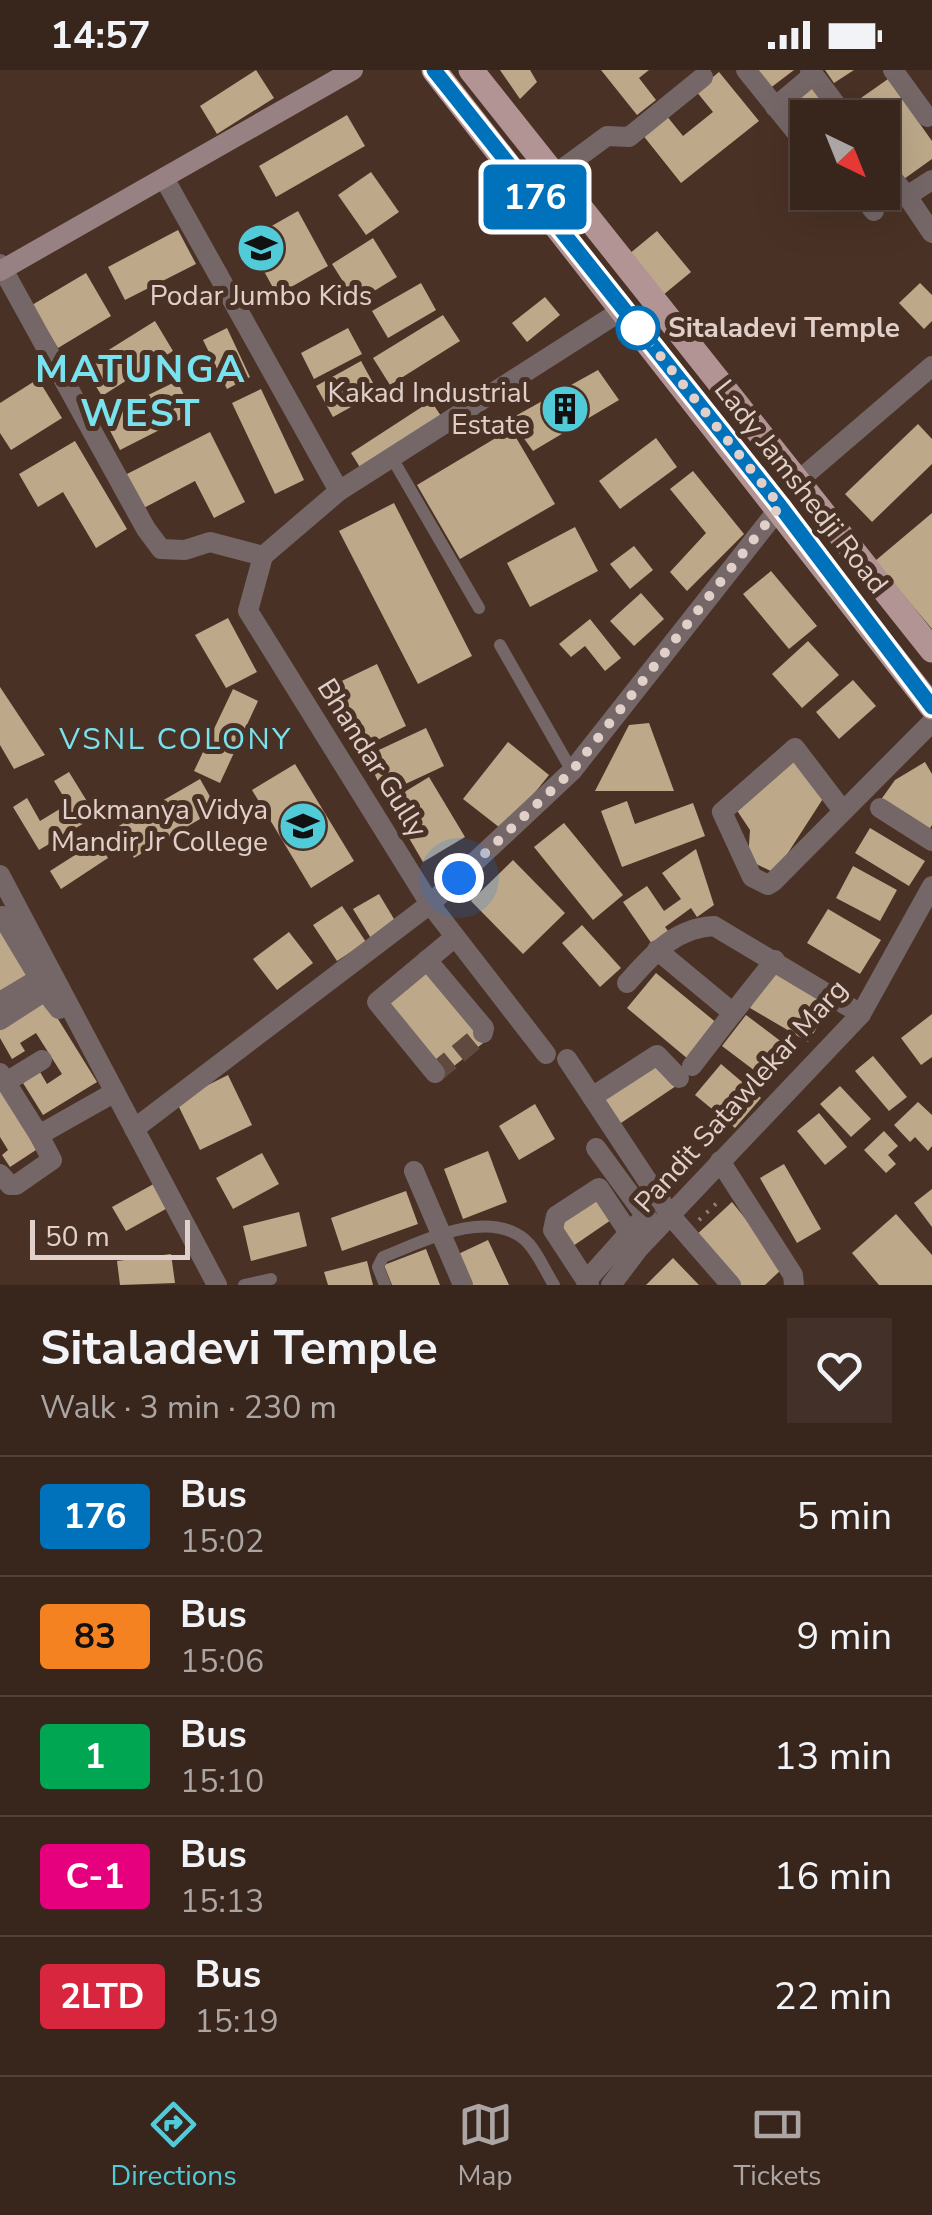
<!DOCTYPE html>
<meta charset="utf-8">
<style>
:root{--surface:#38251c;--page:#433129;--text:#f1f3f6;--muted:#aba5a3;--line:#52423b;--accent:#52cbd9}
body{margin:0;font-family:"Nunito Sans",sans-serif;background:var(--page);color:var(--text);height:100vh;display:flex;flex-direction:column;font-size:38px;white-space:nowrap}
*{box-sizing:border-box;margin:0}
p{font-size:32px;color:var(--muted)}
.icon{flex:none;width:55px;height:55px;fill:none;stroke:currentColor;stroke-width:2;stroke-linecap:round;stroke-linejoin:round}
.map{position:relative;height:1215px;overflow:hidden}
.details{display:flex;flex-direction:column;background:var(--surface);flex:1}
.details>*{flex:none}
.badge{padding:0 20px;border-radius:8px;font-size:35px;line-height:65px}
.needle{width:65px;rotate:137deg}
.tools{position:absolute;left:790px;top:30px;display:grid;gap:20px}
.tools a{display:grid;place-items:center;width:110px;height:110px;border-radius:0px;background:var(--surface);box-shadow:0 10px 40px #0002,0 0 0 2px var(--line);font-size:50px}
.scale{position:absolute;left:30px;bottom:25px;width:160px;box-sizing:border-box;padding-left:10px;border:5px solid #e0d0c9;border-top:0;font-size:28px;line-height:35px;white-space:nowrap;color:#e0d0c9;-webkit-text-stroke:8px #4a3125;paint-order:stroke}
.you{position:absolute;width:50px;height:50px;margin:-25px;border:8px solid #fff;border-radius:50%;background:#1a73e8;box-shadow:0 0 0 15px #1a73e833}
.map>.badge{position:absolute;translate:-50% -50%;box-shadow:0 0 0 5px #fff}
.round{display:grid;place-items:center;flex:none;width:105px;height:105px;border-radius:0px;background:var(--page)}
.summary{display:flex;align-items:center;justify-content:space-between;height:170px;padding:0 40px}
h1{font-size:48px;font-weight:700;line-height:75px}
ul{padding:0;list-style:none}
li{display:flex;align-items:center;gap:30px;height:120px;padding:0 40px;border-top:2px solid var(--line)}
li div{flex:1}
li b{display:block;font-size:38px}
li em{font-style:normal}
li .badge{min-width:110px;font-weight:700;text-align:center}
.status{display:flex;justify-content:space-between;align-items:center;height:70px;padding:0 50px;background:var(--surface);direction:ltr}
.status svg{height:28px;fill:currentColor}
.menu{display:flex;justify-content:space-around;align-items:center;height:140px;border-top:2px solid var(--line);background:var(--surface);font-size:28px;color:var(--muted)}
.menu a{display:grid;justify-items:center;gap:5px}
.menu .on{color:var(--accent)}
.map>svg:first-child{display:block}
.building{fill:#bda98a}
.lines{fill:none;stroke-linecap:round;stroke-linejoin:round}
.street-tunnel{stroke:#60493e;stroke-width:20;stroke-dasharray:20 10;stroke-linecap:butt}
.path{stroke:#947f76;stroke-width:4;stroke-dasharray:2.5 8;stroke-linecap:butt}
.lane{stroke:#756767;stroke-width:12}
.street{stroke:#756767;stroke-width:20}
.secondary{stroke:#978182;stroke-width:20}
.primary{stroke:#b29495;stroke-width:25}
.line-casing{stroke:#fff;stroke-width:22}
.line{stroke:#0072bc;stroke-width:15}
.walk{stroke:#e0d0c9;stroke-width:10;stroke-dasharray:0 18}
.stop-dot{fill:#fff;stroke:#0072bc;stroke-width:5}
.labels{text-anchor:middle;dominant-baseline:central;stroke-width:10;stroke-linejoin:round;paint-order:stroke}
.poi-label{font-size:28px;fill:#e0d0c9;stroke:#4a3125;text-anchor:end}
.stop-label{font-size:28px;font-weight:bold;fill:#e0d0c9;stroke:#4a3125;text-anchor:start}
.street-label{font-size:28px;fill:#e0d0c9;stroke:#4a3125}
.neighbourhood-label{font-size:30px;letter-spacing:2.5px;fill:#78e3ef;stroke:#4a3125}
.district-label{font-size:38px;font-weight:bold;letter-spacing:2.5px;fill:#78e3ef;stroke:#4a3125}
</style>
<div class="status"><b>14:57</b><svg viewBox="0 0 49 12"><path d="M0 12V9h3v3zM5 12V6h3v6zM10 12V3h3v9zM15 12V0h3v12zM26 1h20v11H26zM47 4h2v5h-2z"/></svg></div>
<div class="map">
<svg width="932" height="1215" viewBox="0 0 932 1215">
<rect width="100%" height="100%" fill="#4a3125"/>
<!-- building -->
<g class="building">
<polygon points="256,0 274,28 217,64 200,36"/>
<polygon points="500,0 530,0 537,12 520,29"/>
<polygon points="601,0 649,0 639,8 656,30 637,45"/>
<polygon points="755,0 794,0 769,19"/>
<polygon points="825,0 854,0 834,13"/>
<polygon points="719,2 759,51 681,113 642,64 666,45 683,66 713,42 696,21"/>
<polygon points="888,9 932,71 932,89 904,109 882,79 882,48 860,48 851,35"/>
<polygon points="813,15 839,48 808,48 808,70 783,39"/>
<polygon points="347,45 365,76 276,127 259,96"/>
<polygon points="371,102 399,142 366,165 338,125"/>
<polygon points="298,141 328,196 277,225 247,170"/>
<polygon points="178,160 196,194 125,230 108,197"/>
<polygon points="657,161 691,202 657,230 623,189"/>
<polygon points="373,168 397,207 356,232 332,194"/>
<polygon points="86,203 111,246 58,278 32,235"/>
<polygon points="421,213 436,240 388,268 372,241"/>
<polygon points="920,213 932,225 932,251 924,259 899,233"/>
<polygon points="545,227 560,245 527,272 512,253"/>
<polygon points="443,245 460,271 390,315 373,288"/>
<polygon points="155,251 173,281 102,326 83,296"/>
<polygon points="227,258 250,307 227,319 203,270"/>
<polygon points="348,258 362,284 314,309 301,283"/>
<polygon points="361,291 378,322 333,347 316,316"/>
<polygon points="598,300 619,330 533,381 510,349"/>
<polygon points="38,309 62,348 11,380 0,363 0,333"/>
<polygon points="177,311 193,343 120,380 103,347"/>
<polygon points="261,319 304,410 275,424 232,333"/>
<polygon points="431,331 443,349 363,402 351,383"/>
<polygon points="918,354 932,369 932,394 872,452 845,424"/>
<polygon points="511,359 555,434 460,489 417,415"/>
<polygon points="210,362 245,432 214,448 195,411 140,440 123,406"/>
<polygon points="656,368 677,397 620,439 599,411"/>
<polygon points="75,371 127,459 96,478 63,422 38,437 19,404"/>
<polygon points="693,401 744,464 687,521 670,502 706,463 670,419"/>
<polygon points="394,433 472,586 418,614 339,461"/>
<polygon points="932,443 932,559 875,491"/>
<polygon points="575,457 598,501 530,537 507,493"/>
<polygon points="634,476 653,500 630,519 610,494"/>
<polygon points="771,501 817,556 789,579 743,524"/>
<polygon points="641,523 664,549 634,576 610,551"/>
<polygon points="228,548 257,602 226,618 195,565"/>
<polygon points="590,549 621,588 605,601 585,576 571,587 559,574"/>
<polygon points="808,571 839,605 802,638 772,604"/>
<polygon points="377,594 406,656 355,681 325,619"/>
<polygon points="853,610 876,636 839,669 816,642"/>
<polygon points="0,617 45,685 14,699 0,675"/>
<polygon points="233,619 258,631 220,713 194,701"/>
<polygon points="649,653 674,721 595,721 629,655"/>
<polygon points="426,658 444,696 384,724 366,686"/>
<polygon points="508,672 549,705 504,761 463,729"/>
<polygon points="792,684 826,724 775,803 748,790 750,760 736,739"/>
<polygon points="925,692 932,704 932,755 927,763 880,731 895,710"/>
<polygon points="295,694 354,791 311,818 252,720"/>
<polygon points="69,702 96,746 39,780 13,737 27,728 40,751 68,734 54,711"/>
<polygon points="429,707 465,767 423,792 388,732"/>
<polygon points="200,709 217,739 134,788 117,757"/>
<polygon points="627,731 635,754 693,733 705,766 622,797 601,741"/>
<polygon points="564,753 623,825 593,850 534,777"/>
<polygon points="870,758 925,791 909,816 855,783"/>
<polygon points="97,771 108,788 61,819 50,801"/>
<polygon points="696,779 714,835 697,847 691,838 665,857 671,865 654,877 623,832 647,816 664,841 681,829 662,803"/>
<polygon points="513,790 565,843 523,884 471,831"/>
<polygon points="853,796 897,820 880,851 836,828"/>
<polygon points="379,824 397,854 372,870 353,839"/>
<polygon points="342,836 366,872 337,891 313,855"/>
<polygon points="828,839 881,870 860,904 807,873"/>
<polygon points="0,855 33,901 0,922"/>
<polygon points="582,855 621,898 600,917 562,873"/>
<polygon points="289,862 313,893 277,920 253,889"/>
<polygon points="428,896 487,970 440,1007 382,934"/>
<polygon points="773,900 831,935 808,972 750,938"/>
<polygon points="656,903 718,954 688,989 627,938"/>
<polygon points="45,928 97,1012 43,1045 23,1013 40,1002 47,1014 62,1004 36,963 20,973 25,981 12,989 0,968 0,955"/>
<polygon points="932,944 932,987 921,995 901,968"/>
<polygon points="746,945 791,979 767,1010 722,976"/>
<polygon points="873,986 907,1027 889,1041 855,1001"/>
<polygon points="660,990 676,1016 615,1057 598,1032"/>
<polygon points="721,994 761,1028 735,1058 695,1025"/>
<polygon points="228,1005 252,1055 200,1080 176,1031"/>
<polygon points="840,1016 871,1049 851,1067 820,1034"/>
<polygon points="0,1017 39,1078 10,1097 2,1085 8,1080 0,1067"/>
<polygon points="918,1032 932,1045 932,1076 928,1081 915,1067 910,1072 894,1055"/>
<polygon points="535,1034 555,1069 519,1090 499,1056"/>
<polygon points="819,1043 847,1077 825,1095 797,1061"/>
<polygon points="884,1061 898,1076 888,1085 896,1094 886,1103 864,1080"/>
<polygon points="488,1081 507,1132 463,1149 444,1099"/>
<polygon points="262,1083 279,1114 233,1139 216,1108"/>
<polygon points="784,1094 821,1159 797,1173 760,1108"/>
<polygon points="159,1111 173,1135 126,1161 112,1137"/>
<polygon points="932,1119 932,1157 914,1133"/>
<polygon points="406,1121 418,1154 342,1181 331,1148"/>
<polygon points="597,1122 614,1148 573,1176 554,1150"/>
<polygon points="732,1132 784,1197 765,1215 736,1215 693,1168"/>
<polygon points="299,1142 307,1176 251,1191 243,1156"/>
<polygon points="896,1144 932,1185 932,1215 879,1215 852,1183"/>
<polygon points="488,1170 509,1215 467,1215 454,1186"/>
<polygon points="426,1179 440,1215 392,1215 384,1195"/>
<polygon points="171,1184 175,1213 120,1215 117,1191"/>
<polygon points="673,1188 699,1215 646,1215"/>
<polygon points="367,1191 373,1215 328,1215 324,1202"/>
</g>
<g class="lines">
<!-- street-tunnel -->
<polyline class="street-tunnel" points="435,1003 483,963"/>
<!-- path -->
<polyline class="path" points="699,1150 721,1129"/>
<!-- lane -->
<g class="lane">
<polyline points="392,388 479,538"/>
<polyline points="500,575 572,701"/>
<polyline points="244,1215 271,1209"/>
<path d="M385,1215L378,1197L383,1187C422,1172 486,1138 524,1169C537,1180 545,1201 554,1215"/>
</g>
<!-- street -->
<g class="street">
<polyline points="746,0 808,77"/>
<polyline points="810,0 846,48"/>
<polyline points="893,0 927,47"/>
<polyline points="775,37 813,5"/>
<polyline points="882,96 907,126 932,110"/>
<polyline points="554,105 607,66 629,67 703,7"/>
<polyline points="164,108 339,421"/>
<polyline points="859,122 874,141"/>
<polyline points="907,126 932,163"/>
<polyline points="0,194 146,459 161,479 185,480 210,472 263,486"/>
<polyline points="624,239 339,421 263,486 248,541 430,834 572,701 780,437"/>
<polyline points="798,411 932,296"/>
<polyline points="880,738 932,771"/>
<polyline points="843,741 795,678 722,742 752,807 768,815 773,812 932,652"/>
<polyline points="0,805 217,1215"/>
<polyline points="2,846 39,908"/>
<polyline points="657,880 733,943 775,890"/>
<polyline points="427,890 484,958 483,963"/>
<path d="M627,913C652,885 674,858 714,856L861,944"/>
<polyline points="0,932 45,905"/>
<polyline points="0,950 45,921 59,939"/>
<polyline points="567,989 670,1145 731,1215"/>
<polyline points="692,996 733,943"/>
<polyline points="0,1003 39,1065 115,1022"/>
<polyline points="435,1003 377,932 455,867"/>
<polyline points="6,1012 42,990"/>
<polyline points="592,1027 657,985 679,1008"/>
<polyline points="134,1059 430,834 546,984"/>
<polyline points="596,1078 656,1160"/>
<polyline points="720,1091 793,1205 794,1215"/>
<polyline points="414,1101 463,1215"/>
<polyline points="0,1104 10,1115 16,1115 52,1090 39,1065"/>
<polyline points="586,1211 637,1154"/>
<polyline points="589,1215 553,1160 556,1146 599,1118 629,1163"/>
<polyline points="611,1215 639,1178 861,944 932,816"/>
</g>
<!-- secondary -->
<polyline class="secondary" points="0,201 353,0"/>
<!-- primary -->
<g class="primary">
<polyline points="434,0 932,637"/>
<polyline points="471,0 932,580"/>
</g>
</g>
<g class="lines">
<!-- line casing -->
<g class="line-casing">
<polyline id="line" points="434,0 780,436 932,637"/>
</g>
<!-- line -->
<use href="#line" class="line"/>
<!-- walk -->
<polyline class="walk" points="459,808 572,701 780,436 638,258"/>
</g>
<!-- icons -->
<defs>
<g id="school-disc" transform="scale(2.5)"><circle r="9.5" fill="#52cbd9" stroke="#4a3125"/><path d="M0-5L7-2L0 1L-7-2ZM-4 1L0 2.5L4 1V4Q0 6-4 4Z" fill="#111"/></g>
<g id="building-disc" transform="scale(2.5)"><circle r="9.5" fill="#52cbd9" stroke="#4a3125"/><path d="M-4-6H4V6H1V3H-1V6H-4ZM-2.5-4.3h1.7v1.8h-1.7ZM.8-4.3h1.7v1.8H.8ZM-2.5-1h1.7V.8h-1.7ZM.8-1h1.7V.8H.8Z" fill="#111"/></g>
<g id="university-disc" transform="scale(2.5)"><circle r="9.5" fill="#52cbd9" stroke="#4a3125"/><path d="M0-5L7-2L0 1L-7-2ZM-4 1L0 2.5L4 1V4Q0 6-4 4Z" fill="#111"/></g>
</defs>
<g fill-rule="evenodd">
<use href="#school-disc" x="261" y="178"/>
<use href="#building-disc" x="565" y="339"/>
<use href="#university-disc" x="303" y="756"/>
</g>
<!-- markers -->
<circle class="stop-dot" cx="638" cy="258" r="20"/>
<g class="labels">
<!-- poi labels -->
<g class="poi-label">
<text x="261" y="226" text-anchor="middle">Podar Jumbo Kids</text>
<text x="530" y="323">Kakad Industrial<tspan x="530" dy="32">Estate</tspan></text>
<text x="268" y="740">Lokmanya Vidya<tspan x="268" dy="32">Mandir Jr College</tspan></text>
</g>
<!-- stop labels -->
<g class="stop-label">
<text x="668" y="258">Sitaladevi Temple</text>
</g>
<!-- street labels -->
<g class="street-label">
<text transform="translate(801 417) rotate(52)">Lady Jamshedji Road</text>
<text transform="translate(372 688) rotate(58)">Bhandar Gully</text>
<text transform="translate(741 1026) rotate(-48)">Pandit Satawlekar Marg</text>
</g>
<!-- neighbourhood labels -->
<g class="neighbourhood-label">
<text x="176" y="669">VSNL COLONY</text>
</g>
<!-- district labels -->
<g class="district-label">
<text x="141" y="299">MATUNGA<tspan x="141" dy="44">WEST</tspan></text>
</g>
</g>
</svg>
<div class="tools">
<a><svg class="needle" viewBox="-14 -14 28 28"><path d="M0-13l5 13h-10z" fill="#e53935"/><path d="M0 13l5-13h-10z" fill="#aba5a3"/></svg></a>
</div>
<div class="scale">50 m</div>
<div class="you" style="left:459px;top:808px"></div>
<b class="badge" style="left:535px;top:127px;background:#0072bc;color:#fff">176</b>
</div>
<section class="details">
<div class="summary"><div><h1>Sitaladevi Temple</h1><p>Walk · 3 min · 230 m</p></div><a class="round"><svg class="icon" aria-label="heart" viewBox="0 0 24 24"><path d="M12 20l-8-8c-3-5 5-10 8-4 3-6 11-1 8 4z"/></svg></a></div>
<ul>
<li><span class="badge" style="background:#0072bc;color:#fff">176</span><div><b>Bus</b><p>15:02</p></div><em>5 min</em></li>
<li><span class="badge" style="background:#f58220;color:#111">83</span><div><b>Bus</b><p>15:06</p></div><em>9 min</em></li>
<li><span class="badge" style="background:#00a651;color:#fff">1</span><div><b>Bus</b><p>15:10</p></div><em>13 min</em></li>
<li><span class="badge" style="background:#e6007e;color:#fff">C-1</span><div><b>Bus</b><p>15:13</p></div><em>16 min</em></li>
<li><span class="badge" style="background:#d7263d;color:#fff">2LTD</span><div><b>Bus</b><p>15:19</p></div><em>22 min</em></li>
</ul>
</section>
<nav class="menu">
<a class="on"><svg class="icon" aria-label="directions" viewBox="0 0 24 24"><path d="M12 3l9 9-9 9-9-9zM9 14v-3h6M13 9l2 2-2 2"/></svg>Directions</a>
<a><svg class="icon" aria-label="map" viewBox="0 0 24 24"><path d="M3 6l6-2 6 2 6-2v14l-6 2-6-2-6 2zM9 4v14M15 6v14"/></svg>Map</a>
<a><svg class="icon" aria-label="tickets" viewBox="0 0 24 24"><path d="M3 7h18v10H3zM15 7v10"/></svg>Tickets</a>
</nav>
